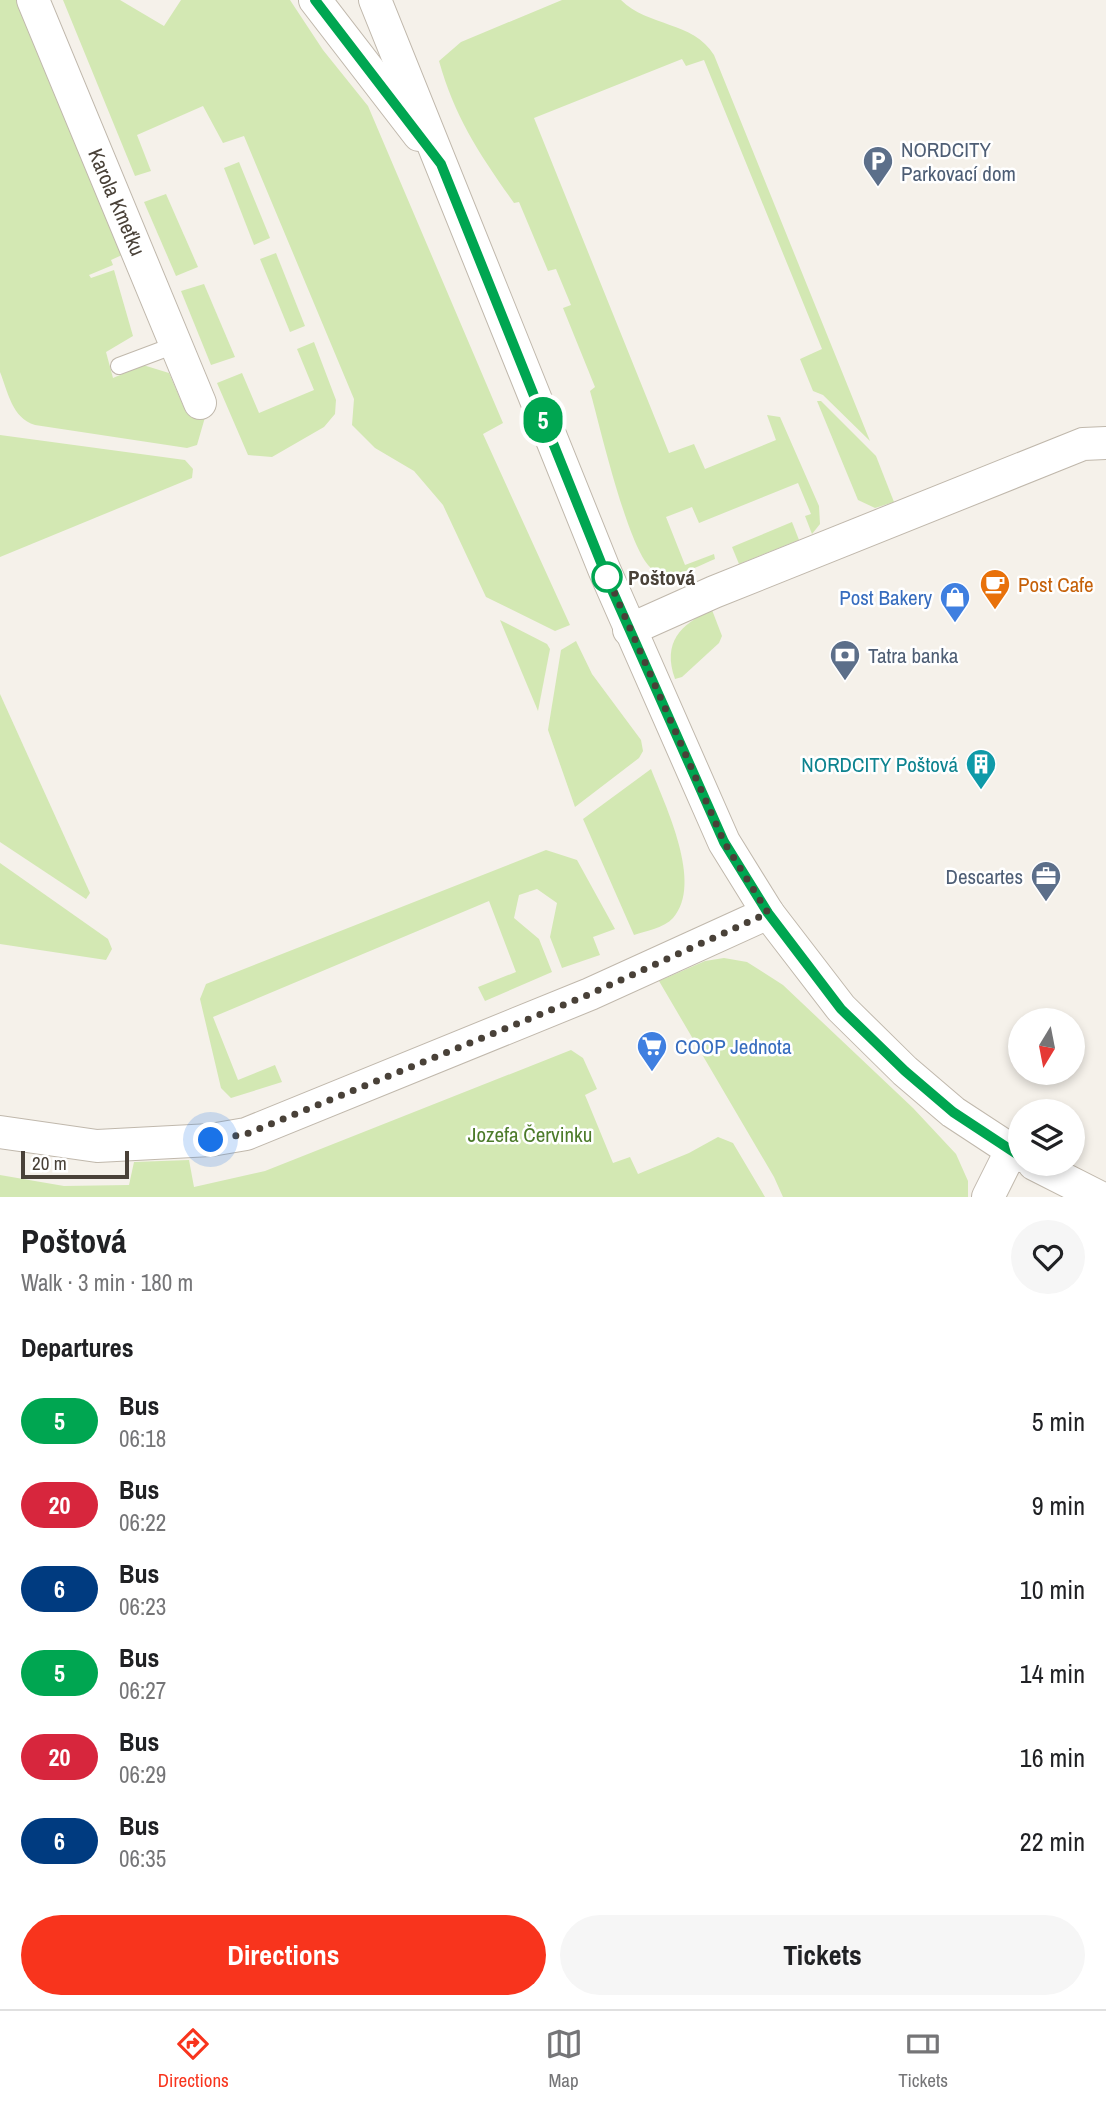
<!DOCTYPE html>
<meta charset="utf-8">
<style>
:root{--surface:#fff;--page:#f6f6f6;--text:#202124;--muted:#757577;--line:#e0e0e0;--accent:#f8341d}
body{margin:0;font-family:"Archivo Narrow",sans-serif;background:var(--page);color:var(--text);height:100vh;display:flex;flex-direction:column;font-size:26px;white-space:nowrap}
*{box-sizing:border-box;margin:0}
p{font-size:23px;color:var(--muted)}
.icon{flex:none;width:38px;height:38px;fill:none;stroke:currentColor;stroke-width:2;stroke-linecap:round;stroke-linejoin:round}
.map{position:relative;height:1197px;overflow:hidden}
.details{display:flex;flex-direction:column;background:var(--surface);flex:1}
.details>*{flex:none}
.badge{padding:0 14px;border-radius:23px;font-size:24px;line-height:46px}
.needle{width:46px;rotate:190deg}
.fabs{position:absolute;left:1008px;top:1008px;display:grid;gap:14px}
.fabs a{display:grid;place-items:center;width:77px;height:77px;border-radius:50%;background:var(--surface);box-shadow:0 4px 10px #0003;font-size:35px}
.scale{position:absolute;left:21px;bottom:18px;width:108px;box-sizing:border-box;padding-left:7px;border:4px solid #494138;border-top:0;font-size:19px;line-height:24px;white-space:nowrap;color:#494138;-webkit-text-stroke:5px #fff;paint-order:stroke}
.you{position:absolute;width:35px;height:35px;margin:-18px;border:5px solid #fff;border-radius:50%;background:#1a73e8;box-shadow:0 0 0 10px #1a73e833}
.map>.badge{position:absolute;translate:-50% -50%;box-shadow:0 0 0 4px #fff}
h2{padding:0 21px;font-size:26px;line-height:63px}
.round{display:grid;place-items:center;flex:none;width:74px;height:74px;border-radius:37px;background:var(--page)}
.overview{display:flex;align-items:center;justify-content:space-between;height:119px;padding:0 21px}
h1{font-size:33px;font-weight:800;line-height:52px}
.primary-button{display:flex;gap:14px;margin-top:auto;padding:14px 21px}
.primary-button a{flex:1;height:80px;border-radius:42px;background:var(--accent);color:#fff;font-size:28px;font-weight:800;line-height:80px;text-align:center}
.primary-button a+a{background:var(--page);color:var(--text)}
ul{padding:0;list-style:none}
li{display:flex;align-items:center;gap:21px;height:84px;padding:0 21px}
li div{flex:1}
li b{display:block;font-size:26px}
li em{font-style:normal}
li .badge{min-width:77px;font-weight:700;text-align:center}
.tabs{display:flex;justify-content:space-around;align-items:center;height:98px;border-top:2px solid var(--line);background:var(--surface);font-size:19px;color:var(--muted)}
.tabs a{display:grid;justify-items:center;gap:4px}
.tabs .current{color:var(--accent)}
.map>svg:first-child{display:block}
.green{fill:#d3e8b3}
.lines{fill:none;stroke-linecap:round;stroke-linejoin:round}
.service-casing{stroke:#c0b8ac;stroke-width:18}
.minor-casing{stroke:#c0b8ac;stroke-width:34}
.service{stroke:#fff;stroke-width:16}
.minor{stroke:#fff;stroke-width:32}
.line-casing{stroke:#fff;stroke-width:16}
.line{stroke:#00a651;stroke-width:10}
.walk{stroke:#494138;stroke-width:7;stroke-dasharray:0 12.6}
.stop-dot{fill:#fff;stroke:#00a651;stroke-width:3.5}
.labels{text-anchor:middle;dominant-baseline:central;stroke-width:5;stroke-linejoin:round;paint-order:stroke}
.service-label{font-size:21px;fill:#4e5e75;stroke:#fff;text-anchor:start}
.street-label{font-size:21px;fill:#494138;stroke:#fff}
.stop-label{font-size:21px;font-weight:bold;fill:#494138;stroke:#fff;text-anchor:start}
.food-label{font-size:21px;fill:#c56008;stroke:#fff;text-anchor:start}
.shop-label{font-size:21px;fill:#366cbe;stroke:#fff;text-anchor:end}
.culture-label{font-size:21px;fill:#0d838f;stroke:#fff;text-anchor:end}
.park-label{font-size:21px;fill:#4c7b2a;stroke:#fff}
</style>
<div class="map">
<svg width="1106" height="1197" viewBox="0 0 1106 1197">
<rect width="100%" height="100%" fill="#f5f1ea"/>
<!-- green -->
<g class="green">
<path d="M0,0H16L122,255L111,260L113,265L89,275L91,278L114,270L133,336L106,352L113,378L143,365L169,373L186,412L208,407L197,445L187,448L35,425C12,418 8,392 0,372Z"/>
<polygon points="63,0 120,0 164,26 181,0 290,0 323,50 368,106 503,423 483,434 570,625 555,631 486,597 443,505 414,471 375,448 352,425 354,399 244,136 223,143 203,106 137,135 151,171 135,176"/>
<path d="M562,0H621C648,27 693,21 714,55L870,441L823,395L813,391L800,359L822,349L704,60L686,66L682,59L534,118L669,453L694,444L705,469L776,440L767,415L780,417L819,506L820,524L812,534L805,516L811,514L798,483L699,523L692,507L666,517L685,565L714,554L715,559C696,567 675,580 654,570C630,559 599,422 590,391L595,387L563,308L571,305L556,269L548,271L519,202L514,203C480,155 455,118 439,61L461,42Z"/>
<polygon points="239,162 270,238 254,245 224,168"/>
<polygon points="166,194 198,267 176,276 144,202"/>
<polygon points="276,253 305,326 290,332 260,259"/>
<polygon points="204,284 235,357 211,365 181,291"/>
<polygon points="314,342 336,400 335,414 324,427 272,457 248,455 217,383 242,373 259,413 314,390 297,349"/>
<polygon points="817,401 821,401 876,456 894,502 875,508 858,500"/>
<polygon points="0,435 185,460 193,469 192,478 0,557"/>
<polygon points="792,522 799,540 739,564 732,547"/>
<path d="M712,610L722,636L719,643L682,677L675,679C662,643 680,624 712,610Z"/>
<polygon points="500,620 547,644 550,649 538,711"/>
<polygon points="576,641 592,674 641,740 643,751 639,758 575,807 548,730 561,650"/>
<polygon points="0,694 90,893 86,899 0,842"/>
<path d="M651,769C665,805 704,884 673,918C664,928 646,931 634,935L583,819Z"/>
<polygon points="546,850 577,860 615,929 593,937 600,955 562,968 550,937 557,903 537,889 519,895 514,918 539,939 552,972 485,1001 478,987 516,972 489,901 213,1017 238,1080 275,1065 282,1082 231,1098 221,1088 200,999 206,984"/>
<polygon points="0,863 108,939 112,949 106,960 0,944"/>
<polygon points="724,958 747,962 783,985 913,1108 956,1154 968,1181 968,1197 783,1197 774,1177 659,981 705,961"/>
<polygon points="571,1050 583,1058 597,1089 585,1095 613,1163 630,1157 638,1174 689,1153 718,1137 733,1143 765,1197 0,1197 0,1175 64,1186 129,1185 134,1162 189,1160 194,1187 265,1171"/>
</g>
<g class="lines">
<!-- service casing -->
<g class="service-casing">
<polyline id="service" points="119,366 175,345"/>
</g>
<!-- minor casing -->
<g class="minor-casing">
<g id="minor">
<polyline points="33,0 200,403"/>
<polyline points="315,0 419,135"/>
<polyline points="375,0 604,569 724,842 768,913 841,1008 905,1071 953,1112 1020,1156"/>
<polyline points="629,630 714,592 1083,444 1106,443"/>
<polyline points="0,1132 97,1146 211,1140 246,1134 590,994 768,913"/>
<polyline points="1034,1164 1099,1197"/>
<polyline points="988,1197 1011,1151"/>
</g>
</g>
<!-- service -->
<use href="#service" class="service"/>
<!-- minor -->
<use href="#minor" class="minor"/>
</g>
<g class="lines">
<!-- line casing -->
<g class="line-casing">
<polyline id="line" points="315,0 441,164 612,590 724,842 768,913 841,1009 905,1071 953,1112 1020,1156"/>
</g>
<!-- line -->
<use href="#line" class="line"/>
<!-- walk -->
<polyline class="walk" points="211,1140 246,1134 590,994 768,913 724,842 604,569 607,577"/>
</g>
<!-- icons -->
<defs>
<g id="parking-pin" transform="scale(1.575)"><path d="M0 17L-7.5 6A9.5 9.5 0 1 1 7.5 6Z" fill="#5c6f8a" stroke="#fff"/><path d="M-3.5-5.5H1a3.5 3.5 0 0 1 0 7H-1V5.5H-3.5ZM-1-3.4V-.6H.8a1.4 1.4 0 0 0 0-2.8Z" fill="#fff"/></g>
<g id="cafe-pin" transform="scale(1.575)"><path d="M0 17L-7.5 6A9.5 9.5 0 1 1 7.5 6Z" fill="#e8710a" stroke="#fff"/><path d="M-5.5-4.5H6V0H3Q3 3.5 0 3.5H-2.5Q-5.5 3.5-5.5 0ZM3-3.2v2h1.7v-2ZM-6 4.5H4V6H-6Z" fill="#fff"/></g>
<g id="shop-pin" transform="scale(1.575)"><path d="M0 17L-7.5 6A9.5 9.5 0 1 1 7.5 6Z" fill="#3f7fe0" stroke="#fff"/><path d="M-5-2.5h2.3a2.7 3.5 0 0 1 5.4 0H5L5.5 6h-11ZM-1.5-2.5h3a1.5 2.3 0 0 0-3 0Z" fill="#fff"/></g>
<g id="bank-pin" transform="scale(1.575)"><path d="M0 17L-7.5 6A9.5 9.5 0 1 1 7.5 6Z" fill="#5c6f8a" stroke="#fff"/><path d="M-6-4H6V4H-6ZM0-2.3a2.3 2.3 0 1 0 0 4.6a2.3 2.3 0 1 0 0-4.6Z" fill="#fff"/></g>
<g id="building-pin" transform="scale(1.575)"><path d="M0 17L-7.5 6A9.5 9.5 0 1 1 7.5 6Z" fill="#0f9aa8" stroke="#fff"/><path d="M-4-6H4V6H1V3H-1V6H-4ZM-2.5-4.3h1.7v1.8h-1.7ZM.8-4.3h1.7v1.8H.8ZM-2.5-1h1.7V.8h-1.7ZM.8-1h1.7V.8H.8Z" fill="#fff"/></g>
<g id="office-pin" transform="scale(1.575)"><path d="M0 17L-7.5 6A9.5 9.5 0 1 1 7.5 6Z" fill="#5c6f8a" stroke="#fff"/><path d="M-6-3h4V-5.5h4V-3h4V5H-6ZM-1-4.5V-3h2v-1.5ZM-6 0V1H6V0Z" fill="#fff"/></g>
<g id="supermarket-pin" transform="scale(1.575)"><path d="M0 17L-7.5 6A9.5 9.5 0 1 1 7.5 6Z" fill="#3f7fe0" stroke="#fff"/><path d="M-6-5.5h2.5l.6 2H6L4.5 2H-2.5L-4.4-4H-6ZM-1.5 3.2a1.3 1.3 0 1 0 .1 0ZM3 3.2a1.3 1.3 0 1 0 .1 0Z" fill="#fff"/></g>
</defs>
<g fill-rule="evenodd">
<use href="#parking-pin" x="878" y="161"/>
<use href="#cafe-pin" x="995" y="584"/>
<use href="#shop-pin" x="955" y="597"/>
<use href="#bank-pin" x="845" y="655"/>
<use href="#building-pin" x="981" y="764"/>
<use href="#office-pin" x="1046" y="876"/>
<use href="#supermarket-pin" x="652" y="1046"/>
</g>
<!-- markers -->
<circle class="stop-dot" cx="607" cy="577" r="14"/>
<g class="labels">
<!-- service labels -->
<g class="service-label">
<text x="901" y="149">NORDCITY<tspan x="901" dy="24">Parkovací dom</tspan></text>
<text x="868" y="655">Tatra banka</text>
<text x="1023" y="876" text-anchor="end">Descartes</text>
</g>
<!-- street labels -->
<g class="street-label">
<text transform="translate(117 202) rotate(67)">Karola Kmeťku</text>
</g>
<!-- stop labels -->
<g class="stop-label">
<text x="628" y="577">Poštová</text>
</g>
<!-- food labels -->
<g class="food-label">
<text x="1018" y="584">Post Cafe</text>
</g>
<!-- shop labels -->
<g class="shop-label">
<text x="932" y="597">Post Bakery</text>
<text x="675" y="1046" text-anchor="start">COOP Jednota</text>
</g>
<!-- culture labels -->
<g class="culture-label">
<text x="958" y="764">NORDCITY Poštová</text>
</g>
<!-- park labels -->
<g class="park-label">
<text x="530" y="1134">Jozefa Červinku</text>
</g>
</g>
</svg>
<div class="fabs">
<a><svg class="needle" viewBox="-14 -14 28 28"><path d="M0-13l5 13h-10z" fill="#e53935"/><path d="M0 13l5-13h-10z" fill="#757577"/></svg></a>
<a><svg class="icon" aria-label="layers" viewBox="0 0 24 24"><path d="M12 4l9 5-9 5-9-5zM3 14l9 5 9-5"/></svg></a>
</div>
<div class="scale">20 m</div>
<div class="you" style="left:211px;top:1140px"></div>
<b class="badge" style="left:543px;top:420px;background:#00a651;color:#fff">5</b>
</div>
<section class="details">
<div class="overview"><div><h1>Poštová</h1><p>Walk · 3 min · 180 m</p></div><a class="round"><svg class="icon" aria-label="heart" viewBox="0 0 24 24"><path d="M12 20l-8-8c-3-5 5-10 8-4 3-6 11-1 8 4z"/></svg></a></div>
<h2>Departures</h2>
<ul>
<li><span class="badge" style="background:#00a651;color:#fff">5</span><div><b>Bus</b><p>06:18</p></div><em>5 min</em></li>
<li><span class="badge" style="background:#d7263d;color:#fff">20</span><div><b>Bus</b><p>06:22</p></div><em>9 min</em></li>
<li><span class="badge" style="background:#003b80;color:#fff">6</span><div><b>Bus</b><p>06:23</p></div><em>10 min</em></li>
<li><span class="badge" style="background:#00a651;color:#fff">5</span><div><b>Bus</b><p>06:27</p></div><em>14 min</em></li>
<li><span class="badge" style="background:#d7263d;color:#fff">20</span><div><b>Bus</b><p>06:29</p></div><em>16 min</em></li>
<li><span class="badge" style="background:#003b80;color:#fff">6</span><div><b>Bus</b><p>06:35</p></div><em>22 min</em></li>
</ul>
<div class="primary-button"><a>Directions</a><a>Tickets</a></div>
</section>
<nav class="tabs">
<a class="current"><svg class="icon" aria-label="directions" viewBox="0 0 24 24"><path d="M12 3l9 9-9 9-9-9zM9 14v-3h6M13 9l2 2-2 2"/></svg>Directions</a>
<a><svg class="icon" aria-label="map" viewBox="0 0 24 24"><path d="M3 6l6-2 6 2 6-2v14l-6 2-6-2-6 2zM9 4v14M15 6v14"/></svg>Map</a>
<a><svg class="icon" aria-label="tickets" viewBox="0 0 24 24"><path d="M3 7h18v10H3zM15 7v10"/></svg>Tickets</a>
</nav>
